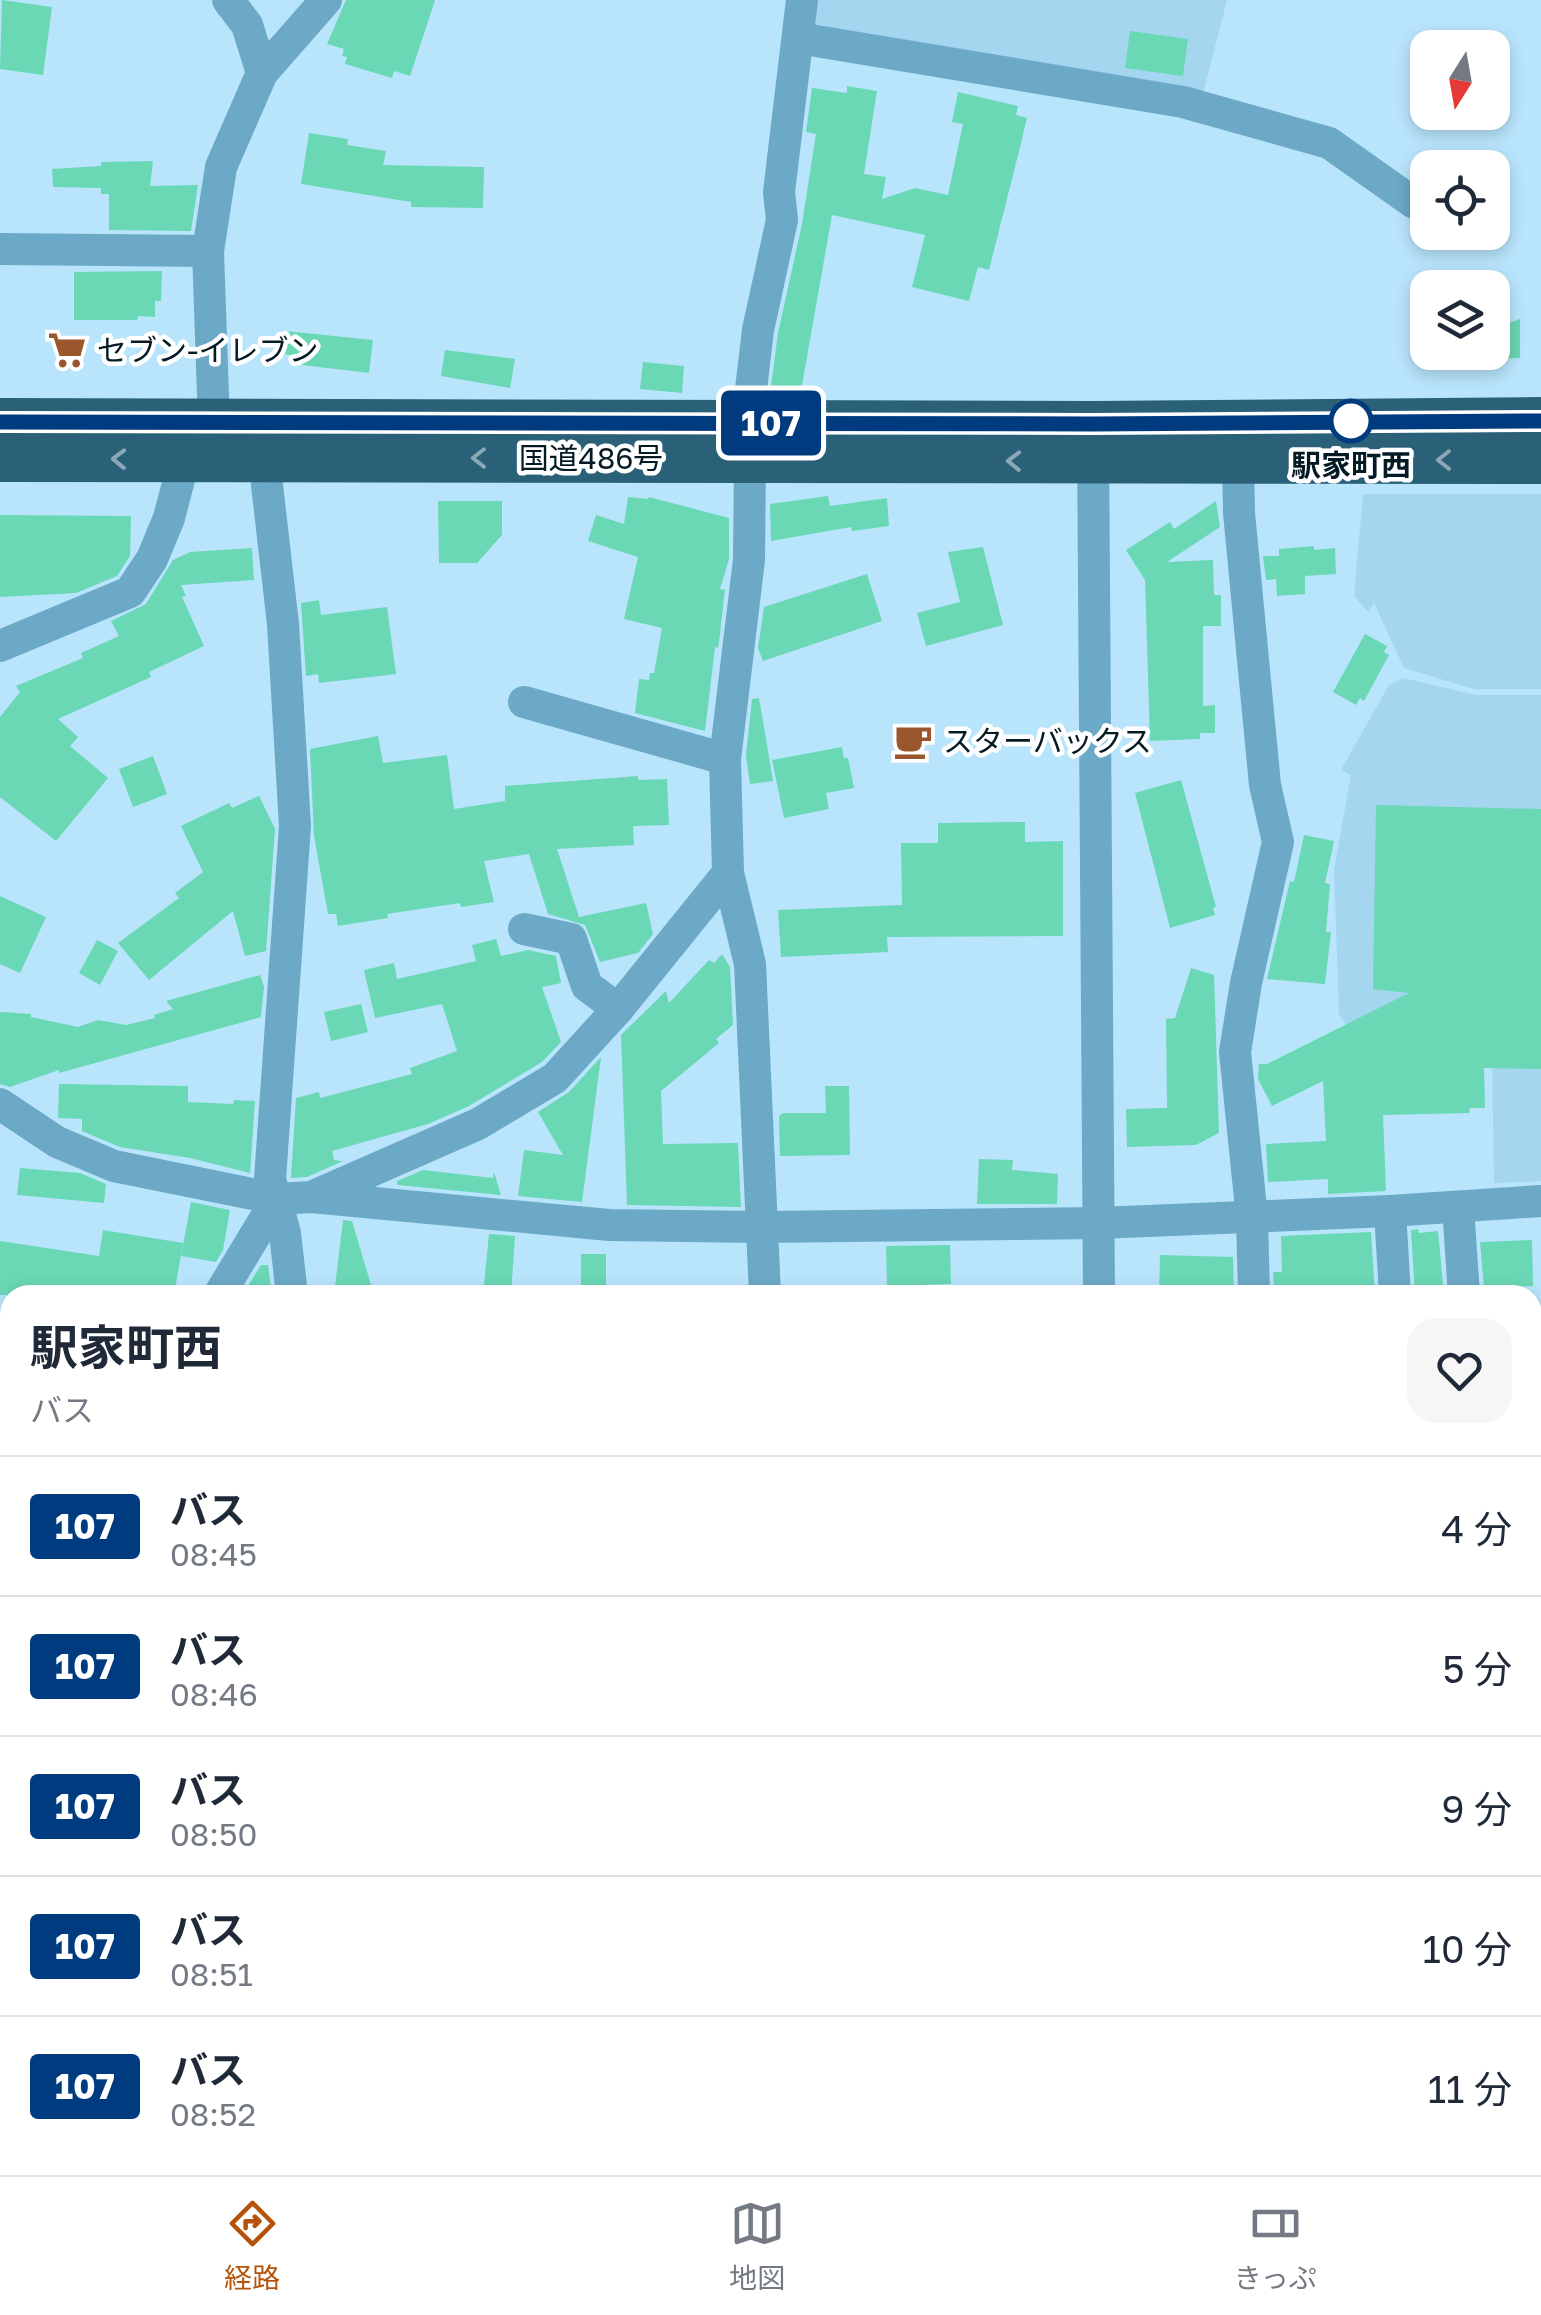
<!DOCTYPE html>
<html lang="ja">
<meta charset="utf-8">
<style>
:root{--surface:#fff;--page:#f6f6f7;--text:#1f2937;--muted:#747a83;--line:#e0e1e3;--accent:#b45309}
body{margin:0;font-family:"Golos Text","Noto Sans JP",sans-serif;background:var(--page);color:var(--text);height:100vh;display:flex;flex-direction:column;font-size:38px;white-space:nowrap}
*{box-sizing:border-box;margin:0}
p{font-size:32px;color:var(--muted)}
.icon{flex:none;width:55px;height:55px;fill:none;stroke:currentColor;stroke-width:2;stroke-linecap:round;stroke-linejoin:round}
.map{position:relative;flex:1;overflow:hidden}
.sheet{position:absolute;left:0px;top:1285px;width:1542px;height:890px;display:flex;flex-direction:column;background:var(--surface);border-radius:30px 30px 0 0;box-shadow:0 5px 15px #0003}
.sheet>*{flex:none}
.badge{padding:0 20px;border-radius:8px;font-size:35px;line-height:65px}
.needle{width:65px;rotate:191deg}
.controls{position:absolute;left:1410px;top:30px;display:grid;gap:20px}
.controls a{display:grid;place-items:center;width:100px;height:100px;border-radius:20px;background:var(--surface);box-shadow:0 5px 15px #0003;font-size:50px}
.map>.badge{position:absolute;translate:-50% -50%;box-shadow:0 0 0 5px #fff}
.round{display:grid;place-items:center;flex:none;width:105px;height:105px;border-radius:30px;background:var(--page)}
.overview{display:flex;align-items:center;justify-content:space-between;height:170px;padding:0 30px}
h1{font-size:48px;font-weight:700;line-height:75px}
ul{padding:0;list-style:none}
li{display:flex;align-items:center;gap:30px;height:140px;padding:0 30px;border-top:2px solid var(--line)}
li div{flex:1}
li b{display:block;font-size:38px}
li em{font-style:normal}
li .badge{min-width:110px;font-weight:700;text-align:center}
.tabs{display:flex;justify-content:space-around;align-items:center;height:140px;border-top:2px solid var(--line);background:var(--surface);font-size:28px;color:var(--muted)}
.tabs a{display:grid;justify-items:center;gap:5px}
.tabs .active{color:var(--accent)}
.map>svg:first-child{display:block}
.built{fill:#a4d6f0}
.building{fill:#6ad7b5}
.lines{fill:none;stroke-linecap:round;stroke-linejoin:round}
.minor{stroke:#6ca9c7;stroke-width:32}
.highway{stroke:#2b6079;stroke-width:48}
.oneway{stroke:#8aa8b5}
.line-casing{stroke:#fff;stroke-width:22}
.line{stroke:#003b80;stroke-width:15}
.stop-dot{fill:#fff;stroke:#003b80;stroke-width:5}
.labels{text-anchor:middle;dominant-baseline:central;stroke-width:9;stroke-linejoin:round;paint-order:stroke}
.poi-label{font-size:30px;fill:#041a24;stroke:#fff;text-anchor:start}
.street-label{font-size:30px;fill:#041a24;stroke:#fff}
.stop-label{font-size:30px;font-weight:bold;fill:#041a24;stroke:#fff}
</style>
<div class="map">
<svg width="1541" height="2175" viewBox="0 0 1541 2175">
<rect width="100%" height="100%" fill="#b9e5fc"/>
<!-- built -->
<g class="built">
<polygon points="817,0 1227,0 1203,94 815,25"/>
<polygon points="1363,494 1541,494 1541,689 1474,689 1404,668 1374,603 1368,612 1354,596"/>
<polygon points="1403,678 1476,695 1541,695 1541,1181 1494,1183 1492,1055 1368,1061 1339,1014 1334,869 1351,775 1341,770 1389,685"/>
<polygon points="1541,1706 1541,2175 1131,2175 1131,2165 1532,2165 1532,1707"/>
</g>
<!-- building -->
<g class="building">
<polygon points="2,0 52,7 43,75 0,69"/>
<polygon points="346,0 435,0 410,76 394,71 392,78 345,64 347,57 342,56 344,49 327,44"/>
<polygon points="1130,31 1188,39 1183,76 1125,68"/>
<polygon points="847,86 877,91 864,174 886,177 882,199 915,188 948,195 963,124 952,122 958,92 1018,106 1016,115 1027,118 1015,167 989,270 978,267 969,301 912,287 925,235 832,215 801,391 771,386 778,333 802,224 816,134 806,132 812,88 847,93"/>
<polygon points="309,133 348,139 347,145 386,151 383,165 484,167 483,208 411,207 411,202 301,184"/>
<polygon points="153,161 150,186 198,185 191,231 109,230 109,194 101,194 101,188 53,187 52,169 101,166 101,162"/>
<polygon points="162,271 161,301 155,301 155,317 138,316 137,320 74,320 74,272"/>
<polygon points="1520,319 1520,358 1492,359 1492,329"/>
<polygon points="286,331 373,340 369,373 302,365 302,356 283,354"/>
<polygon points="445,350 515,359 510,388 441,376"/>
<polygon points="643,362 684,366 682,393 640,389"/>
<polygon points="828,496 830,506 887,498 889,526 852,531 851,527 771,541 770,504"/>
<polygon points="628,497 648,499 649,497 729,518 729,559 720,589 725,590 719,642 718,648 715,647 705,731 635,713 639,679 649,680 650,673 654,673 662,628 624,619 638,557 588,541 596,515 624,524"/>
<polygon points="438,501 502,501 502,535 477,563 439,563"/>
<polygon points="1216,501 1220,527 1167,562 1213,560 1214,595 1221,595 1221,626 1203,626 1203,706 1215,705 1215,733 1200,733 1200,739 1150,741 1145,580 1126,550 1170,522 1174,529"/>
<polygon points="0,515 131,516 130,556 117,576 76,593 0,597"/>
<polygon points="1314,546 1314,550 1335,548 1336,574 1305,576 1305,594 1277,596 1276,579 1266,580 1263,556 1279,556 1279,549"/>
<polygon points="983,547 1003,625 926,646 917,613 960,602 948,552"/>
<polygon points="252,548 254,580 181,585 186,596 182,597 204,646 149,672 151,677 58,719 78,737 70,746 108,778 56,841 0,797 0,717 20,692 16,686 83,658 81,653 119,636 111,621 146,604 173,560 190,552"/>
<polygon points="867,574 882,621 763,661 758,648 764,607"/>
<polygon points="319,600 321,615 387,607 396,674 319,683 318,674 306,676 301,603"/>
<polygon points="1365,634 1387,646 1384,652 1389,655 1364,701 1360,698 1356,705 1333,692"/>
<polygon points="759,698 773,781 750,784 746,755 752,699"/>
<polygon points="378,736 383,763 447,755 454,809 505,801 505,786 638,776 638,780 667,779 669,825 633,826 634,845 557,849 579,917 646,903 653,934 638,953 600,962 585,925 548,914 529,854 484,861 494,902 461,907 460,903 387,914 388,918 338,926 336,914 328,914 314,836 310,749"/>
<polygon points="842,747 844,758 848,758 854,788 826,793 829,809 784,818 772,760"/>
<polygon points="153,756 167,794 133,807 119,769"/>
<polygon points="1181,780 1216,907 1213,908 1215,915 1170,928 1135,793"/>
<polygon points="259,796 275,829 266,951 245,956 233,911 149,980 118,943 179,898 175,893 203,872 181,826 229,803 232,808"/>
<polygon points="1376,805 1541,809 1541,1069 1484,1068 1485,1108 1470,1108 1469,1113 1383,1115 1386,1191 1328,1194 1328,1179 1268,1182 1266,1144 1326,1141 1323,1081 1272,1106 1258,1079 1259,1064 1267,1064 1409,993 1373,989"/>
<polygon points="1025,822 1025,842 1063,841 1063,936 887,937 888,952 781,957 778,910 902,905 901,843 938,843 938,823"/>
<polygon points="1304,835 1334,841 1325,883 1330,884 1326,932 1331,932 1325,984 1267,979 1290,881 1294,882"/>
<polygon points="0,896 46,917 20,973 0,964"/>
<polygon points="496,939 501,956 528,950 556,956 561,983 542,987 561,1042 542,1062 469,1106 428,1124 332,1151 334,1160 343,1161 307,1177 291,1178 296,1098 319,1092 320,1098 412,1074 410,1068 457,1051 442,1004 375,1018 364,970 394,963 397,979 476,961 472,945"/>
<polygon points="97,940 118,951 100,985 79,973"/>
<polygon points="722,954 730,967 733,1025 716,1039 719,1043 661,1091 663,1144 738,1143 741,1207 627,1205 621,1035 666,991 669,1003 709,960 714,963"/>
<polygon points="1191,968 1214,975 1219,1133 1196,1145 1127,1147 1126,1109 1167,1108 1166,1019 1175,1018"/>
<polygon points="260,975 264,987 261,1017 59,1073 59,1070 10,1087 0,1084 0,1012 31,1014 31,1017 78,1027 98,1020 126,1025 155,1018 154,1015 173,1009 166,1001"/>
<polygon points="361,1004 368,1032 331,1041 324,1012"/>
<polygon points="601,1057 582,1202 518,1196 524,1150 563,1155 538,1112 569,1092"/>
<polygon points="59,1084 188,1086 188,1102 233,1104 234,1100 255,1101 250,1173 190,1158 120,1147 82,1131 82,1119 58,1118"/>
<polygon points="825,1086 849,1086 850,1155 780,1156 779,1116 783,1113 826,1113"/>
<polygon points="979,1159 1013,1160 1012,1170 1058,1174 1057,1204 977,1204"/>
<polygon points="20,1168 80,1173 106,1184 104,1203 17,1195"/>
<polygon points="423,1170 493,1178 494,1172 501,1195 397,1185 397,1181"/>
<polygon points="191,1202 230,1210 223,1250 216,1262 181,1256"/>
<polygon points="343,1220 352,1221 374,1295 334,1295"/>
<polygon points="1418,1229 1419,1233 1438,1231 1444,1295 1415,1295 1411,1230"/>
<polygon points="103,1230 183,1243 174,1295 0,1295 0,1241 99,1256"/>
<polygon points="1371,1232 1375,1295 1274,1295 1273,1272 1282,1272 1281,1236"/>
<polygon points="489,1234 515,1236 511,1295 483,1295"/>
<polygon points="1532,1240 1533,1286 1484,1288 1480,1242"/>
<polygon points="950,1245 951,1284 887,1286 886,1246"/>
<rect x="581" y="1254" width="25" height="41"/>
<polygon points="1160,1255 1233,1257 1234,1295 1159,1295"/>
<polygon points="261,1265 268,1265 272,1295 250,1295 249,1284"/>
</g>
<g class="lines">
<!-- minor -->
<g class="minor">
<polyline points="228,0 247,25 262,73 221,167 208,251 214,424 264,459 283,624 295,826 270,1179 285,1233 292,1295"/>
<polyline points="798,38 1183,102 1329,143 1414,203"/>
<polyline points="262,73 326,0"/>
<polyline points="0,249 208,251"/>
<polyline points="1093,440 1099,1295"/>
<polyline points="1238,459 1239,513 1265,785 1278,842 1246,983 1235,1052 1252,1218 1254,1295"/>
<polyline points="0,646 130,592 152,559 169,518 184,460 198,443"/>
<polyline points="524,702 725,759"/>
<polyline points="524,929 571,939 587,986 618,1009"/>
<polyline points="0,1104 57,1142 114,1166 277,1199 311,1197 609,1225 760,1227 1099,1223 1390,1211 1541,1201"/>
<polyline points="316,1195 478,1124 555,1078 618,1009 728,873"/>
<polyline points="1458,1207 1464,1295"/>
<polyline points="1390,1211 1395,1295"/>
<polyline points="219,1295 277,1199"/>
<polyline points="765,1295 750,964 728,873 725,759 749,560 750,458 747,423 758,330 782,220 779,192 802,0"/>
<polyline points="0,1521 10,1516"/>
<polyline points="0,1683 10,1686"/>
<polyline points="1532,1694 1541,1694"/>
<polyline points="0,2066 10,2067"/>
<polyline points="0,2094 6,2131 7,2175"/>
<polyline points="307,2165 307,2175"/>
<polyline points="1101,2165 1102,2175"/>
<polyline points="142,2175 153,2165"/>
<polyline points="762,2175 763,2165"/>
</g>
<!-- highway -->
<g class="highway">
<polyline points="0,422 1093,425 1541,421"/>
<polyline points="0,458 1541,460"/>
</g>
</g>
<!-- one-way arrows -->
<defs><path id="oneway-chevron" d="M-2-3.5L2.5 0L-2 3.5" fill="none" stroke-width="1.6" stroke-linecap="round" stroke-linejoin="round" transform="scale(2.5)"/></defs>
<g class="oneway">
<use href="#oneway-chevron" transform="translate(479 458) rotate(180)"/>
<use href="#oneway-chevron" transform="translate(119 459) rotate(-179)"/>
<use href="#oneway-chevron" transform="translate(1444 460) rotate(-180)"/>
<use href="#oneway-chevron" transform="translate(1014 461) rotate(-179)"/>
</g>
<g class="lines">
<!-- line casing -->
<g class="line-casing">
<polyline id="line" points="0,422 1093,424 1541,421"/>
</g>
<!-- line -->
<use href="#line" class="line"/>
</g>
<!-- icons -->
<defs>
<g id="supermarket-bare" transform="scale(3)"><path d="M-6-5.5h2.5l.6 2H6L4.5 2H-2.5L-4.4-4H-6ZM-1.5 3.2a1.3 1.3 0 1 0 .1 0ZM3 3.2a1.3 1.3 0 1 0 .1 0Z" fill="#9b562b" stroke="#fff" stroke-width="2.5" paint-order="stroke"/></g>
<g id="cafe-bare" transform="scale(3)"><path d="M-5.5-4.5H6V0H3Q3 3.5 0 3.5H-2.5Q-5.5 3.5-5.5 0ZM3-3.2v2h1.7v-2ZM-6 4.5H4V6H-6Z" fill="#9b562b" stroke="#fff" stroke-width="2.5" paint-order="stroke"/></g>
</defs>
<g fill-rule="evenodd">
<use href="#supermarket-bare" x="67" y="350"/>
<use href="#cafe-bare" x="913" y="741"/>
</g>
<!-- markers -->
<circle class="stop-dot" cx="1351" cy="421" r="20"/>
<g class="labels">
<!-- poi labels -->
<g class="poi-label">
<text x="97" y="350">セブン-イレブン</text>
<text x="943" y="741">スターバックス</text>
</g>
<!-- street labels -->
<g class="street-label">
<text x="591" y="458">国道486号</text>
</g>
<!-- stop labels -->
<g class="stop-label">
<text x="1351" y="465">駅家町西</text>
</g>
</g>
</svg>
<div class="controls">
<a><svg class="needle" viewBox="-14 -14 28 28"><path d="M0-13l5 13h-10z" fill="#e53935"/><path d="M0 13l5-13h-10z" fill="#747a83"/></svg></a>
<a><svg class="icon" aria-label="locate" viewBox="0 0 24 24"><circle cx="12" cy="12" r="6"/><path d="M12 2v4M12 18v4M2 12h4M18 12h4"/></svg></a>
<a><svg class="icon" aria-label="layers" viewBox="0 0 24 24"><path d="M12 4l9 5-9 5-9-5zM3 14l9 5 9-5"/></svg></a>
</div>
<b class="badge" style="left:771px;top:423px;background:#003b80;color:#fff">107</b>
<section class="sheet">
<div class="overview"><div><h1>駅家町西</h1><p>バス</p></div><a class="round"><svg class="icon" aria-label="heart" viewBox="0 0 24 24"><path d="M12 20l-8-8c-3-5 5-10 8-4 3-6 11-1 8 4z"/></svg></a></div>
<ul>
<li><span class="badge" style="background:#003b80;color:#fff">107</span><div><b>バス</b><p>08:45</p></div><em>4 分</em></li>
<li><span class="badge" style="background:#003b80;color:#fff">107</span><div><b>バス</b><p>08:46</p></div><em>5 分</em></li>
<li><span class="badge" style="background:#003b80;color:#fff">107</span><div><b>バス</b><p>08:50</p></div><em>9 分</em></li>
<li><span class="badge" style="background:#003b80;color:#fff">107</span><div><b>バス</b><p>08:51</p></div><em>10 分</em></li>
<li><span class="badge" style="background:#003b80;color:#fff">107</span><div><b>バス</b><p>08:52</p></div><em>11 分</em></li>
</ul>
</section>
</div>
<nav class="tabs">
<a class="active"><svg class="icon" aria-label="directions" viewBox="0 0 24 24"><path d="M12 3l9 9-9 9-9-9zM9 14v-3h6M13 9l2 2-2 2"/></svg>経路</a>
<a><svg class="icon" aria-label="map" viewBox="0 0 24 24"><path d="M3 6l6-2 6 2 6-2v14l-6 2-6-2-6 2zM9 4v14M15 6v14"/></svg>地図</a>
<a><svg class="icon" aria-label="tickets" viewBox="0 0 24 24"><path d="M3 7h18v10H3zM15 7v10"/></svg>きっぷ</a>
</nav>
